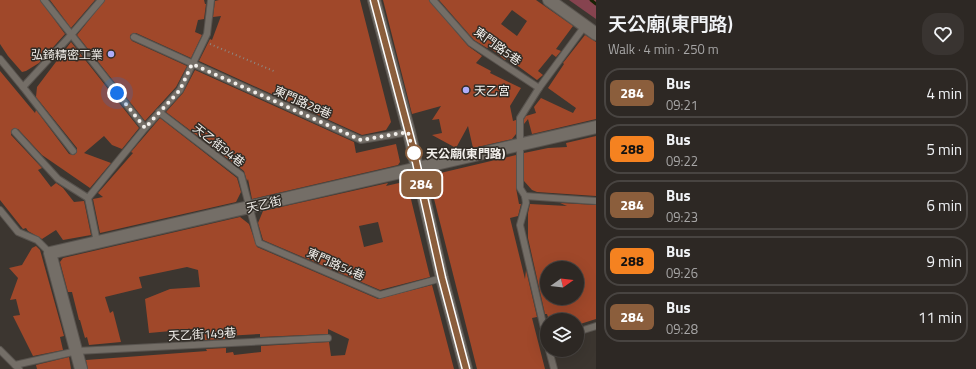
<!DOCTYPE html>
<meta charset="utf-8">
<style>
:root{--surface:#2d2824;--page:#393431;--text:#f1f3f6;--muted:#a7a6a6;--line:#484441}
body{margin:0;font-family:"Titillium Web","Noto Sans TC",sans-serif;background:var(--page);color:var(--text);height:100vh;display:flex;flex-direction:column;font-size:15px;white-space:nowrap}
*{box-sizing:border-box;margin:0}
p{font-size:13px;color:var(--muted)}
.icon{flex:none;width:22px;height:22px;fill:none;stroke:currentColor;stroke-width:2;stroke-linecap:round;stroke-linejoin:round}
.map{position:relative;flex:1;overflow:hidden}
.side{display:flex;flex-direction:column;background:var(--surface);width:380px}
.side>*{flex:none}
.badge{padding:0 8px;border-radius:6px;font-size:14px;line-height:26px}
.needle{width:26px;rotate:76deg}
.buttons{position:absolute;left:540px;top:261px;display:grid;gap:8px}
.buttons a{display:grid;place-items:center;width:44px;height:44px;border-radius:50%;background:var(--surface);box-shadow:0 4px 16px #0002,0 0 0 1px var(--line);font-size:20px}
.you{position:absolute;width:20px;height:20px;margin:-10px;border:3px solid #fff;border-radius:50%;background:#1a73e8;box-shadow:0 0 0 6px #1a73e833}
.map>.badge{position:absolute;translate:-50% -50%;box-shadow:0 0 0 2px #fff}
.round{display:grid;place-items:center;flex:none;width:42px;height:42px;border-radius:16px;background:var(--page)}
.headline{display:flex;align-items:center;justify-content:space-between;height:68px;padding:0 12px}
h1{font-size:19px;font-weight:600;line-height:30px}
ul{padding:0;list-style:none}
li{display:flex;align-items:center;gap:12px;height:50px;margin:0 8px 6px;padding:0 4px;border:2px solid var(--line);border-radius:16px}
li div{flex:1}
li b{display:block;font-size:15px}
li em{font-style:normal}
li .badge{min-width:44px;font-weight:700;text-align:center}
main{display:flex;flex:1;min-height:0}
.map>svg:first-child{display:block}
.green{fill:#86434f}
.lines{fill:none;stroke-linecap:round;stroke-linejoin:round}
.stream{stroke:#182205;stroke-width:3}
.building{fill:#a0482a;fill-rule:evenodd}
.lane-casing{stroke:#59544f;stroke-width:8}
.street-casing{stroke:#59544f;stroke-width:14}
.path{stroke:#8d8883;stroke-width:2;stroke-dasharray:1 3;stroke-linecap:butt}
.lane{stroke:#746e67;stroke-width:6}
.street{stroke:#746e67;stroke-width:12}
.line-casing{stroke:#fff;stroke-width:9}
.line{stroke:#8b5e3c;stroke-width:6}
.walk{stroke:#f2efeb;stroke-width:4;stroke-dasharray:0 7.2}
.poi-dot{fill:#aeaefb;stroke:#312c26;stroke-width:1.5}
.stop-dot{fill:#fff;stroke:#8b5e3c;stroke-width:2}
.labels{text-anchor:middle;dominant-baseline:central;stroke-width:3;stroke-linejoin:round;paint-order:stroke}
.street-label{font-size:12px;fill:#f2efeb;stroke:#312c26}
.poi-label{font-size:12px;fill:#f2efeb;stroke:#312c26;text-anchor:end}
.stop-label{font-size:12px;font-weight:bold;fill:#f2efeb;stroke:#312c26;text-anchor:start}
</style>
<main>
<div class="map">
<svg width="596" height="369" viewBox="0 0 596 369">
<rect width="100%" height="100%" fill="#3c3630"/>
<!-- green -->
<polygon class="green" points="569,0 596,0 596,19"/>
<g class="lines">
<!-- stream -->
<polyline class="stream" points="591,0 596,4"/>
</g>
<!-- building -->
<g class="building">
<polygon points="0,0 40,0 65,34 39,63 26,71 22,72 8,56 0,44"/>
<polygon points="50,0 95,0 71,28"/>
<polygon points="105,0 204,0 205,4 206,4 204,19 198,20 195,32 202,35 191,58 136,33 130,35 130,38 132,41 187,66 176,87 145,121 77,35"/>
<polygon points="219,0 360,0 391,122 386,130 362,135 199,61 210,39 212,40 221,16 213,17 215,1"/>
<polygon points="383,0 429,0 468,46 482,56 476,63 491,71 490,73 521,88 510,106 513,121 516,120 516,134 512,139 473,148 468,126 456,148 432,135 442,133 439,119 432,120 441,106 412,114"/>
<path d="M439,0H536L573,26L556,49L561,51L556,57L552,54L538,71L543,75L537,80L507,58L505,60L489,47L487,48L474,40ZM512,10L527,21L517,36L501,24Z"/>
<polygon points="585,35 596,42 596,119 532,134 528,119 524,124 524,119 526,116 536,113 534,107 541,98 573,113 576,108 548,88 564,64 563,63"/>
<polygon points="71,42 139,128 122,149 112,145 104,136 84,153 111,163 90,188 42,155 18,129 12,129 11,135 42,168 38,170 51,187 56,183 63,188 74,202 84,201 91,235 63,240 56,230 42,239 28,231 26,228 23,229 0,200 0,71 35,113 36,110 69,154 74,155 77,152 77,148 36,97 37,87"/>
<polygon points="195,70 354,142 356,153 396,144 400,162 398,165 252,199 248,179 247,181 244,171 166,112 183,93"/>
<polygon points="160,118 237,178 241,192 236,202 100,233 93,199 103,197 98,193 133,153 131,152"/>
<polygon points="596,136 596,196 537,192 532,190 524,181 524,153 548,148 567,147 566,143"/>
<polygon points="516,155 516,188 519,204 521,204 518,216 510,218 525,279 526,270 537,317 532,318 545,369 477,369 429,179 432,175"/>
<path d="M388,183L386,186L399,183L408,187L430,277L380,290L263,240L258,223L263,211ZM378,222L383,242L364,247L359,226Z"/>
<path d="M560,203L596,205V319L577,325V320H549L547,314H545L528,238V213L530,204L567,206ZM547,268H577L582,277L577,282V298H547Z"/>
<polygon points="240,217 249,224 257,247 378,299 432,285 454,369 88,369 86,360 207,351 206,349 226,348 226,353 233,352 234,355 261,352 261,346 329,342 331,356 345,355 349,339 328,329 328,334 260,337 260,334 225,336 225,339 205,340 204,328 149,333 145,299 170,289 200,287 198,270 187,267 139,277 142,288 105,297 110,313 113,311 121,342 89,345 87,337 85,338 80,320 79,320 72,292 68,292 60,262 63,258"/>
<polygon points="36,246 40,250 64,336 60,337 63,350 33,356 13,316 20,315 16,299 10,300 18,278 9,268 22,265 32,248"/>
<polygon points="69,357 71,369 37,369 36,365"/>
</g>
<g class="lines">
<!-- lane casing -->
<g class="lane-casing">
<g id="lane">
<polyline points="44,0 145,128"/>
<polyline points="433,0 471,43 539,88"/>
<polyline points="134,37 361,140 409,132"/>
<polyline points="0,59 23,87"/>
<polyline points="159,112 241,175 259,243 380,295 442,278"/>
<polyline points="15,132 58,179 88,198"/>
<polyline points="73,151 23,87 71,35 101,0"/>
<polyline points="525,196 596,201"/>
<polyline points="0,210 18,232 37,240 50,253"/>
<polyline points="97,242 88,198 145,128 180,90 207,34 211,0"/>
<polyline points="577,332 596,326"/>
<polyline points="547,341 520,225 526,203 525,196 520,188 520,118 539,88 584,27"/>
<polyline points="0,350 19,369"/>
<polyline points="549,350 554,369"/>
<polyline points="15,365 77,351 328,338"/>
</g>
</g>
<!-- street casing -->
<g class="street-casing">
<g id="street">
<polyline points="374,0 409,132 442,278 466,369"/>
<polyline points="549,0 596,34"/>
<polyline points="81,369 50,253 596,127"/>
</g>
</g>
<!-- path -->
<polyline class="path" points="210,44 276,72"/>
<!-- lane -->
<use href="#lane" class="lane"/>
<!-- street -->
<use href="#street" class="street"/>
</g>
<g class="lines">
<!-- line casing -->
<g class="line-casing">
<polyline id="line" points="374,0 412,144 442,278 466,369"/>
</g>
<!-- line -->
<use href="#line" class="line"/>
<!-- walk -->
<polyline class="walk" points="117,93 145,128 180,90 192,64 361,140 408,132 414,156 414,153"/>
</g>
<!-- markers -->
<g class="poi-dot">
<circle cx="111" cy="54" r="4"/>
<circle cx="466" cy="90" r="4"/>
</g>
<circle class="stop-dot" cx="414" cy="153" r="8"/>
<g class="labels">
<!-- street labels -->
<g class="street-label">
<text transform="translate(498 46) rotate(36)">東門路5巷</text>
<text transform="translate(303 102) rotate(24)">東門路28巷</text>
<text transform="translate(219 145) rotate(38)">天乙街94巷</text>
<text transform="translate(264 204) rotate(-13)">天乙街</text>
<text transform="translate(336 264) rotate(24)">東門路54巷</text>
<text transform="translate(202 334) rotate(-3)">天乙街149巷</text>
</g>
<!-- poi labels -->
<g class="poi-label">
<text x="103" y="54">弘錡精密工業</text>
<text x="474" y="90" text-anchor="start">天乙宮</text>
</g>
<!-- stop labels -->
<g class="stop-label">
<text x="426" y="153">天公廟(東門路)</text>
</g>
</g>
</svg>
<div class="buttons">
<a><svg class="needle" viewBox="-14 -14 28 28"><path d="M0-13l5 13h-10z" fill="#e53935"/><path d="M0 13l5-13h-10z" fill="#a7a6a6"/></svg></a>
<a><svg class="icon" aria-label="layers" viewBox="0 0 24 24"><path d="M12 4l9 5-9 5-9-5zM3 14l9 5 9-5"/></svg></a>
</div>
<div class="you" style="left:117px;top:93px"></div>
<b class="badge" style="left:421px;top:184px;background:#8b5e3c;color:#fff">284</b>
</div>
<section class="side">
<div class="headline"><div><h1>天公廟(東門路)</h1><p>Walk · 4 min · 250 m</p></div><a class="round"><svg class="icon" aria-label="heart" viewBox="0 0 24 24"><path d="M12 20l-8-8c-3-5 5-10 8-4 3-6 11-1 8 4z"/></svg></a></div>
<ul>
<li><span class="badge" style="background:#8b5e3c;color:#fff">284</span><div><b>Bus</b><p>09:21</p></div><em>4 min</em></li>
<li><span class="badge" style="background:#f58220;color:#111">288</span><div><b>Bus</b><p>09:22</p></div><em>5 min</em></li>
<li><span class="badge" style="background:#8b5e3c;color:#fff">284</span><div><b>Bus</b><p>09:23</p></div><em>6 min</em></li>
<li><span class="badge" style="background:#f58220;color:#111">288</span><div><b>Bus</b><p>09:26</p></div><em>9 min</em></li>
<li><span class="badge" style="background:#8b5e3c;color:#fff">284</span><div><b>Bus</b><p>09:28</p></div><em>11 min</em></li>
</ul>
</section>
</main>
